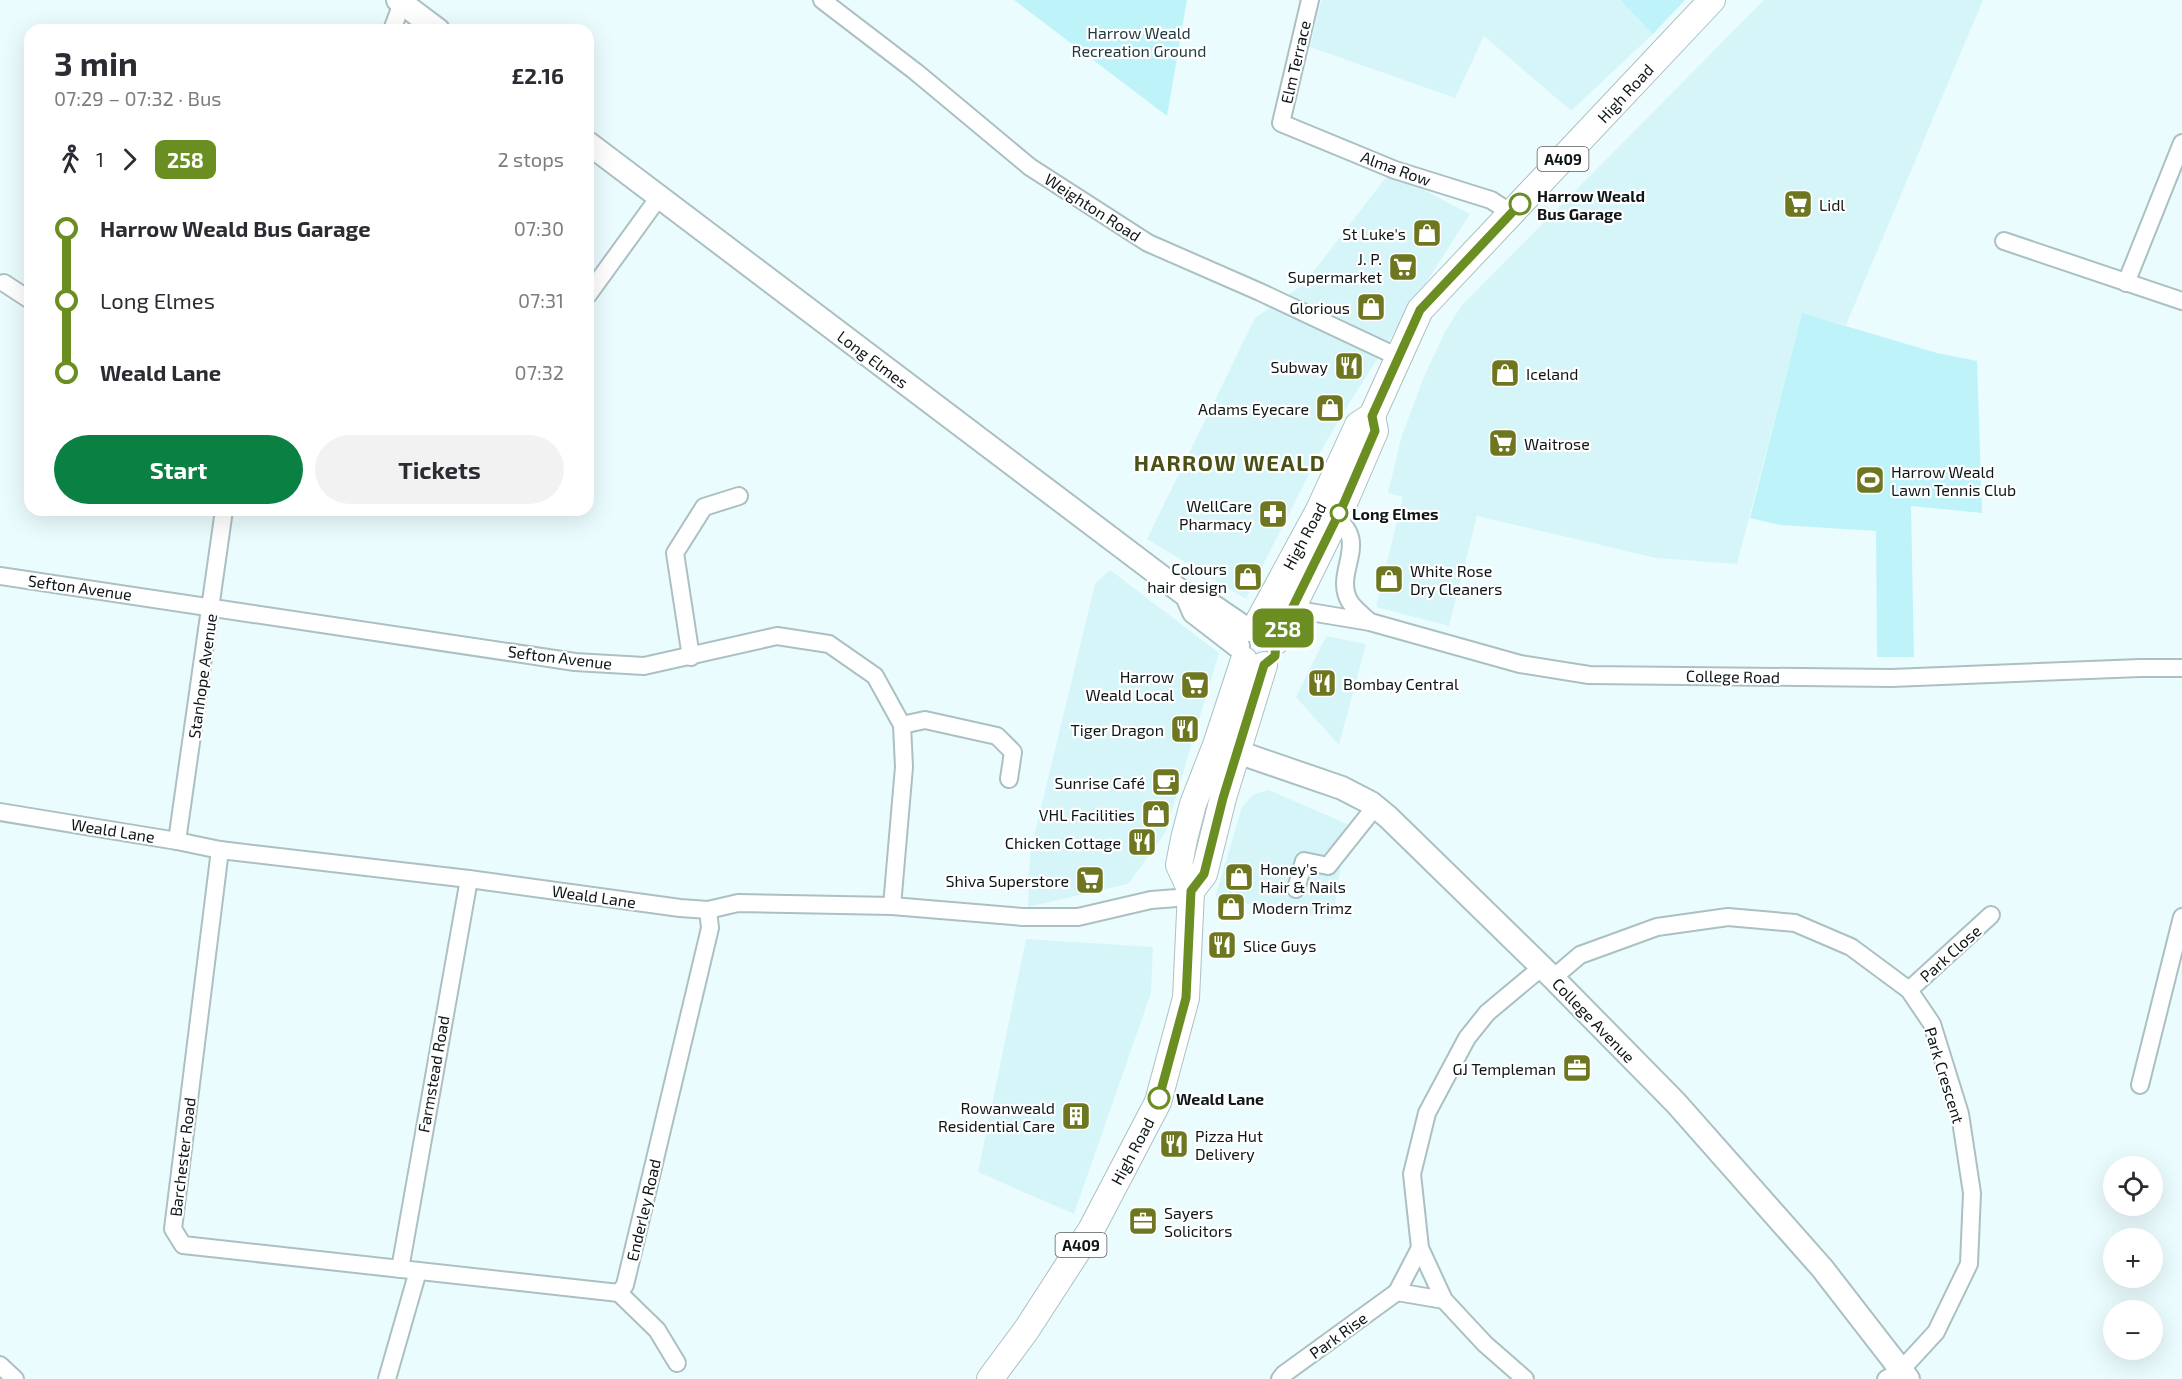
<!DOCTYPE html>
<meta charset="utf-8">
<style>
:root{--surface:#fff;--page:#f2f2f3;--text:#2b2b33;--muted:#7c7c81;--accent:#0b8043}
body{margin:0;font-family:"Exo 2",sans-serif;background:var(--page);color:var(--text);height:100vh;display:flex;flex-direction:column;font-size:22px;white-space:nowrap}
*{box-sizing:border-box;margin:0}
p{font-size:20px;color:var(--muted)}
.icon{flex:none;width:33px;height:33px;fill:none;stroke:currentColor;stroke-width:2;stroke-linecap:round;stroke-linejoin:round}
.map{position:relative;flex:1;overflow:hidden}
.side{position:absolute;left:24px;top:24px;width:570px;height:492px;display:flex;flex-direction:column;background:var(--surface);border-radius:18px;box-shadow:0 6px 24px #0002}
.side>*{flex:none}
.badge{padding:0 12px;border-radius:9px;font-size:21px;line-height:39px}
.buttons{position:absolute;left:2103px;top:1156px;display:grid;gap:12px}
.buttons a{display:grid;place-items:center;width:60px;height:60px;border-radius:50%;background:var(--surface);box-shadow:0 6px 24px #0002;font-size:30px}
.map>.badge{position:absolute;translate:-50% -50%;box-shadow:0 0 0 3px #fff}
.legs{display:flex;align-items:center;gap:9px;height:66px;padding:0 30px;font-size:20px}
.legs p{margin-inline-start:auto}
.overview{display:flex;align-items:center;justify-content:space-between;height:102px;padding:0 30px}
h1{font-size:33px;font-weight:700;line-height:45px}
.button{display:flex;gap:12px;margin-top:auto;padding:12px 30px}
.button a{flex:1;height:69px;border-radius:36px;background:var(--accent);color:#fff;font-size:24px;font-weight:700;line-height:69px;text-align:center}
.button a+a{background:var(--page);color:var(--text)}
ul{padding:0 30px;list-style:none}
li{display:flex;align-items:center;gap:21px;height:72px;font-size:22px}
li i{display:grid;place-items:center;width:9px;height:100%;margin:0 8px;background:currentColor}
li i::after{content:'';width:15px;height:15px;margin:-8px;border:4px solid;border-radius:50%;background:var(--surface)}
li p{margin-inline-start:auto}
li:first-child i{background:linear-gradient(#0000 50%,currentColor 0)}
li:last-child i{background:linear-gradient(currentColor 50%,#0000 0)}
.map>svg:first-child{display:block}
.built{fill:#d6f5f9}
.green{fill:#bff3fa}
.lines{fill:none;stroke-linecap:round;stroke-linejoin:round}
.street-casing{stroke:#abc0c3;stroke-width:20}
.secondary-casing{stroke:#abc0c3;stroke-width:26}
.primary-casing{stroke:#abc0c3;stroke-width:28}
.street{stroke:#fff;stroke-width:16}
.secondary{stroke:#fff;stroke-width:22}
.primary{stroke:#fff;stroke-width:26}
.line-1-casing{stroke:#fff;stroke-width:14}
.line-1{stroke:#6b8e23;stroke-width:9}
.stop-1-dot{fill:#fff;stroke:#6b8e23;stroke-width:3}
.labels{text-anchor:middle;dominant-baseline:central;stroke-width:4.5;stroke-linejoin:round;paint-order:stroke}
.shield{fill:#fff;stroke:#575c5d;stroke-width:1.5}
.shield-label{font-size:15px;font-weight:bold;fill:#0f1617}
.park-label{font-size:16px;fill:#223b3e;stroke:#fff}
.street-label{font-size:16px;fill:#0f1617;stroke:#fff}
.stop-label{font-size:16px;font-weight:bold;fill:#0f1617;stroke:#fff;text-anchor:start}
.poi-label{font-size:16px;fill:#0f1617;stroke:#fff;text-anchor:end}
.district-label{font-size:22px;font-weight:bold;letter-spacing:1.5px;fill:#4a5016;stroke:#fff}
</style>
<div class="map">
<svg width="2182" height="1379" viewBox="0 0 2182 1379">
<rect width="100%" height="100%" fill="#ebfcfe"/>
<!-- built -->
<g class="built">
<polygon points="1321,0 1620,0 1653,34 1571,111 1484,36 1455,98 1310,47"/>
<polygon points="1764,0 1983,0 1846,325 1802,314 1737,564 1656,558 1477,516 1449,626 1376,607 1403,497 1388,493 1401,438 1423,379 1445,332 1461,306"/>
<polygon points="1390,172 1470,214 1348,405 1318,456 1246,599 1147,539 1255,318 1304,284"/>
<polygon points="1110,570 1219,653 1165,833 1128,884 1028,907 1030,853 1095,584"/>
<polygon points="1326,636 1366,644 1339,745 1296,697"/>
<polygon points="1269,790 1347,824 1333,919 1215,898 1242,807 1254,794"/>
<polygon points="1026,939 1153,947 1151,993 1074,1214 978,1172"/>
</g>
<!-- green -->
<g class="green">
<polygon points="1014,0 1187,0 1167,116"/>
<polygon points="1620,0 1685,0 1653,34"/>
<polygon points="1802,313 1937,353 1977,361 1982,513 1911,506 1914,657 1877,657 1876,531 1780,525 1750,518"/>
</g>
<g class="lines">
<!-- street casing -->
<g class="street-casing">
<g id="street">
<polyline points="822,0 916,72 1030,167 1148,243 1260,292 1398,357"/>
<polyline points="1310,0 1281,123 1395,170 1491,200 1511,213"/>
<polyline points="392,30 402,3"/>
<polyline points="2004,241 2182,301"/>
<polyline points="4,283 30,300"/>
<polyline points="2126,283 2182,143"/>
<polyline points="588,295 659,197"/>
<path d="M1328,514C1376,539 1331,571 1350,602C1354,609 1364,616 1370,622"/>
<polyline points="0,576 575,662 644,666 777,636 829,644 875,676 902,725 904,767 892,906"/>
<polyline points="1292,609 1370,622 1520,664 1589,675 1892,678 2140,668 2182,668"/>
<polyline points="691,657 675,553 704,507 739,496"/>
<polyline points="902,725 925,720 997,736 1013,752 1009,779"/>
<polyline points="0,812 177,841 220,850 469,879 680,908 708,910 738,903 892,906 1023,917 1078,917 1151,900 1190,897"/>
<polyline points="177,841 224,510"/>
<polyline points="220,850 173,1229 183,1245 619,1293 625,1285 710,928 708,910"/>
<polyline points="1296,889 1304,861 1328,866 1375,807"/>
<polyline points="1553,978 1580,955 1657,927 1728,917 1795,923 1851,947 1909,990 1932,1024 1960,1114 1972,1193 1969,1264 1936,1332 1901,1370 1886,1379"/>
<polyline points="1909,990 1991,915"/>
<polyline points="2140,1085 2182,917"/>
<polyline points="400,1269 469,879"/>
<polyline points="1397,1292 1444,1300"/>
<polyline points="619,1293 657,1330 677,1363"/>
<polyline points="0,1365 15,1379"/>
<polyline points="387,1379 418,1271"/>
<polyline points="1280,1379 1284,1374 1397,1292 1420,1248"/>
<polyline points="1525,1379 1485,1344 1444,1300 1420,1248 1412,1174 1427,1113 1467,1038 1487,1013 1542,967"/>
</g>
</g>
<!-- secondary casing -->
<g class="secondary-casing">
<g id="secondary">
<polyline points="398,0 438,30"/>
<polyline points="588,143 1187,596 1194,612 1238,646"/>
<polyline points="1187,596 1201,598 1248,630"/>
<polyline points="1220,746 1342,788 1371,803 1388,817 1553,978 1676,1103 1822,1268 1908,1379"/>
</g>
</g>
<!-- primary casing -->
<g class="primary-casing">
<g id="primary">
<polyline points="1255,628 1319,510 1358,425 1372,416 1420,310 1712,0"/>
<polyline points="1276,641 1344,503 1375,431 1372,416"/>
<polyline points="1191,891 1204,874 1223,798 1264,665"/>
<polyline points="990,1379 1027,1329 1091,1230 1158,1102 1186,998 1191,891 1179,865 1184,839 1193,804 1216,745 1244,660"/>
</g>
</g>
<!-- street -->
<use href="#street" class="street"/>
<!-- secondary -->
<use href="#secondary" class="secondary"/>
<!-- primary -->
<use href="#primary" class="primary"/>
</g>
<g class="lines">
<!-- line-1 casing -->
<g class="line-1-casing">
<polyline id="line-1" points="1159,1098 1186,998 1191,891 1204,874 1223,798 1264,665 1275,656 1276,641 1344,503 1375,431 1372,416 1420,310 1520,204"/>
</g>
<!-- line-1 -->
<use href="#line-1" class="line-1"/>
</g>
<!-- icons -->
<defs>
<g id="supermarket-square" transform="scale(1.5)"><rect x="-9" y="-9" width="18" height="18" rx="4" fill="#6e7620" stroke="#fff"/><path d="M-6-5.5h2.5l.6 2H6L4.5 2H-2.5L-4.4-4H-6ZM-1.5 3.2a1.3 1.3 0 1 0 .1 0ZM3 3.2a1.3 1.3 0 1 0 .1 0Z" fill="#fff"/></g>
<g id="shop-square" transform="scale(1.5)"><rect x="-9" y="-9" width="18" height="18" rx="4" fill="#6e7620" stroke="#fff"/><path d="M-5-2.5h2.3a2.7 3.5 0 0 1 5.4 0H5L5.5 6h-11ZM-1.5-2.5h3a1.5 2.3 0 0 0-3 0Z" fill="#fff"/></g>
<g id="restaurant-square" transform="scale(1.5)"><rect x="-9" y="-9" width="18" height="18" rx="4" fill="#6e7620" stroke="#fff"/><path d="M-5-6h1v4h1v-4h1v4h1v-4h1v5L-1.5 .5V6h-2V.5L-5-1ZM5-6V6H3V1.5H1.5Q1.5-4 5-6Z" fill="#fff"/></g>
<g id="stadium-square" transform="scale(1.5)"><rect x="-9" y="-9" width="18" height="18" rx="4" fill="#6e7620" stroke="#fff"/><path d="M0-5a6.5 5 0 1 0 0 10a6.5 5 0 1 0 0-10ZM-3.5-1.8h7v3.6h-7Z" fill="#fff"/></g>
<g id="pharmacy-square" transform="scale(1.5)"><rect x="-9" y="-9" width="18" height="18" rx="4" fill="#6e7620" stroke="#fff"/><path d="M-2-6h4v4h4v4h-4v4h-4v-4h-4v-4h4Z" fill="#fff"/></g>
<g id="cafe-square" transform="scale(1.5)"><rect x="-9" y="-9" width="18" height="18" rx="4" fill="#6e7620" stroke="#fff"/><path d="M-5.5-4.5H6V0H3Q3 3.5 0 3.5H-2.5Q-5.5 3.5-5.5 0ZM3-3.2v2h1.7v-2ZM-6 4.5H4V6H-6Z" fill="#fff"/></g>
<g id="office-square" transform="scale(1.5)"><rect x="-9" y="-9" width="18" height="18" rx="4" fill="#6e7620" stroke="#fff"/><path d="M-6-3h4V-5.5h4V-3h4V5H-6ZM-1-4.5V-3h2v-1.5ZM-6 0V1H6V0Z" fill="#fff"/></g>
<g id="building-square" transform="scale(1.5)"><rect x="-9" y="-9" width="18" height="18" rx="4" fill="#6e7620" stroke="#fff"/><path d="M-4-6H4V6H1V3H-1V6H-4ZM-2.5-4.3h1.7v1.8h-1.7ZM.8-4.3h1.7v1.8H.8ZM-2.5-1h1.7V.8h-1.7ZM.8-1h1.7V.8H.8Z" fill="#fff"/></g>
</defs>
<g fill-rule="evenodd">
<use href="#supermarket-square" x="1798" y="204"/>
<use href="#shop-square" x="1427" y="233"/>
<use href="#supermarket-square" x="1403" y="267"/>
<use href="#shop-square" x="1371" y="307"/>
<use href="#restaurant-square" x="1349" y="366"/>
<use href="#shop-square" x="1505" y="373"/>
<use href="#shop-square" x="1330" y="408"/>
<use href="#supermarket-square" x="1503" y="443"/>
<use href="#stadium-square" x="1870" y="480"/>
<use href="#pharmacy-square" x="1273" y="514"/>
<use href="#shop-square" x="1248" y="577"/>
<use href="#shop-square" x="1389" y="579"/>
<use href="#restaurant-square" x="1322" y="683"/>
<use href="#supermarket-square" x="1195" y="685"/>
<use href="#restaurant-square" x="1185" y="729"/>
<use href="#cafe-square" x="1166" y="782"/>
<use href="#shop-square" x="1156" y="814"/>
<use href="#restaurant-square" x="1142" y="842"/>
<use href="#shop-square" x="1239" y="877"/>
<use href="#supermarket-square" x="1090" y="880"/>
<use href="#shop-square" x="1231" y="907"/>
<use href="#restaurant-square" x="1222" y="945"/>
<use href="#office-square" x="1577" y="1068"/>
<use href="#building-square" x="1076" y="1116"/>
<use href="#restaurant-square" x="1174" y="1144"/>
<use href="#office-square" x="1143" y="1221"/>
</g>
<!-- markers -->
<g class="stop-1-dot">
<circle cx="1520" cy="204" r="10"/>
<circle cx="1339" cy="513" r="8"/>
<circle cx="1159" cy="1098" r="10"/>
</g>
<g class="labels">
<!-- shield labels -->
<g class="shield">
<rect x="1537.5" y="147" width="51" height="24" rx="4.5"/>
<rect x="1055.5" y="1233" width="51" height="24" rx="4.5"/>
</g>
<g class="shield-label">
<text x="1563" y="159">A409</text>
<text x="1081" y="1245">A409</text>
</g>
<!-- park labels -->
<g class="park-label">
<text x="1139" y="32">Harrow Weald<tspan x="1139" dy="18">Recreation Ground</tspan></text>
</g>
<!-- street labels -->
<g class="street-label">
<text transform="translate(1295 62) rotate(-77)">Elm Terrace</text>
<text transform="translate(1625 93) rotate(-47)">High Road</text>
<text transform="translate(1396 168) rotate(20)">Alma Row</text>
<text transform="translate(1093 207) rotate(33)">Weighton Road</text>
<text transform="translate(873 359) rotate(37)">Long Elmes</text>
<text transform="translate(1304 536) rotate(-62)">High Road</text>
<text transform="translate(80 587) rotate(8)">Sefton Avenue</text>
<text transform="translate(560 657) rotate(7)">Sefton Avenue</text>
<text transform="translate(202 676) rotate(-82)">Stanhope Avenue</text>
<text transform="translate(1733 676) rotate(1)">College Road</text>
<text transform="translate(113 830) rotate(9)">Weald Lane</text>
<text transform="translate(594 896) rotate(8)">Weald Lane</text>
<text transform="translate(1950 953) rotate(-42)">Park Close</text>
<text transform="translate(1594 1020) rotate(46)">College Avenue</text>
<text transform="translate(433 1074) rotate(-80)">Farmstead Road</text>
<text transform="translate(1945 1075) rotate(73)">Park Crescent</text>
<text transform="translate(1132 1151) rotate(-62)">High Road</text>
<text transform="translate(182 1157) rotate(-83)">Barchester Road</text>
<text transform="translate(643 1210) rotate(-77)">Enderley Road</text>
<text transform="translate(1338 1335) rotate(-36)">Park Rise</text>
</g>
<!-- stop labels -->
<g class="stop-label">
<text x="1537" y="195">Harrow Weald<tspan x="1537" dy="18">Bus Garage</tspan></text>
<text x="1352" y="513">Long Elmes</text>
<text x="1176" y="1098">Weald Lane</text>
</g>
<!-- poi labels -->
<g class="poi-label">
<text x="1819" y="204" text-anchor="start">Lidl</text>
<text x="1406" y="233">St Luke's</text>
<text x="1382" y="258">J. P.<tspan x="1382" dy="18">Supermarket</tspan></text>
<text x="1350" y="307">Glorious</text>
<text x="1328" y="366">Subway</text>
<text x="1526" y="373" text-anchor="start">Iceland</text>
<text x="1309" y="408">Adams Eyecare</text>
<text x="1524" y="443" text-anchor="start">Waitrose</text>
<text x="1891" y="471" text-anchor="start">Harrow Weald<tspan x="1891" dy="18">Lawn Tennis Club</tspan></text>
<text x="1252" y="505">WellCare<tspan x="1252" dy="18">Pharmacy</tspan></text>
<text x="1227" y="568">Colours<tspan x="1227" dy="18">hair design</tspan></text>
<text x="1410" y="570" text-anchor="start">White Rose<tspan x="1410" dy="18">Dry Cleaners</tspan></text>
<text x="1174" y="676">Harrow<tspan x="1174" dy="18">Weald Local</tspan></text>
<text x="1343" y="683" text-anchor="start">Bombay Central</text>
<text x="1164" y="729">Tiger Dragon</text>
<text x="1145" y="782">Sunrise Café</text>
<text x="1135" y="814">VHL Facilities</text>
<text x="1121" y="842">Chicken Cottage</text>
<text x="1260" y="868" text-anchor="start">Honey's<tspan x="1260" dy="18">Hair &amp; Nails</tspan></text>
<text x="1069" y="880">Shiva Superstore</text>
<text x="1252" y="907" text-anchor="start">Modern Trimz</text>
<text x="1243" y="945" text-anchor="start">Slice Guys</text>
<text x="1556" y="1068">GJ Templeman</text>
<text x="1055" y="1107">Rowanweald<tspan x="1055" dy="18">Residential Care</tspan></text>
<text x="1195" y="1135" text-anchor="start">Pizza Hut<tspan x="1195" dy="18">Delivery</tspan></text>
<text x="1164" y="1212" text-anchor="start">Sayers<tspan x="1164" dy="18">Solicitors</tspan></text>
</g>
<!-- district labels -->
<g class="district-label">
<text x="1230" y="462">HARROW WEALD</text>
</g>
</g>
</svg>
<div class="buttons">
<a><svg class="icon" aria-label="locate" viewBox="0 0 24 24"><circle cx="12" cy="12" r="6"/><path d="M12 2v4M12 18v4M2 12h4M18 12h4"/></svg></a>
<a>+</a>
<a>−</a>
</div>
<b class="badge" style="left:1283px;top:628px;background:#6b8e23;color:#fff">258</b>
<section class="side">
<div class="overview"><div><h1>3 min</h1><p>07:29 – 07:32 · Bus</p></div><b>£2.16</b></div>
<div class="legs"><svg class="icon" aria-label="walk" viewBox="0 0 24 24"><circle cx="13" cy="4" r="2"/><path d="M13 8l-2 6 4 7M11 14l-3 7M7 12l3-4h3l4 4"/></svg>1<svg class="icon" aria-label="forward" viewBox="0 0 24 24"><path d="M9 5l7 7-7 7"/></svg><b class="badge" style="background:#6b8e23;color:#fff">258</b><p>2 stops</p></div>
<ul>
<li><i style="color:#6b8e23"></i><b>Harrow Weald Bus Garage</b><p>07:30</p></li>
<li><i style="color:#6b8e23"></i><span>Long Elmes</span><p>07:31</p></li>
<li><i style="color:#6b8e23"></i><b>Weald Lane</b><p>07:32</p></li>
</ul>
<div class="button"><a>Start</a><a>Tickets</a></div>
</section>
</div>
